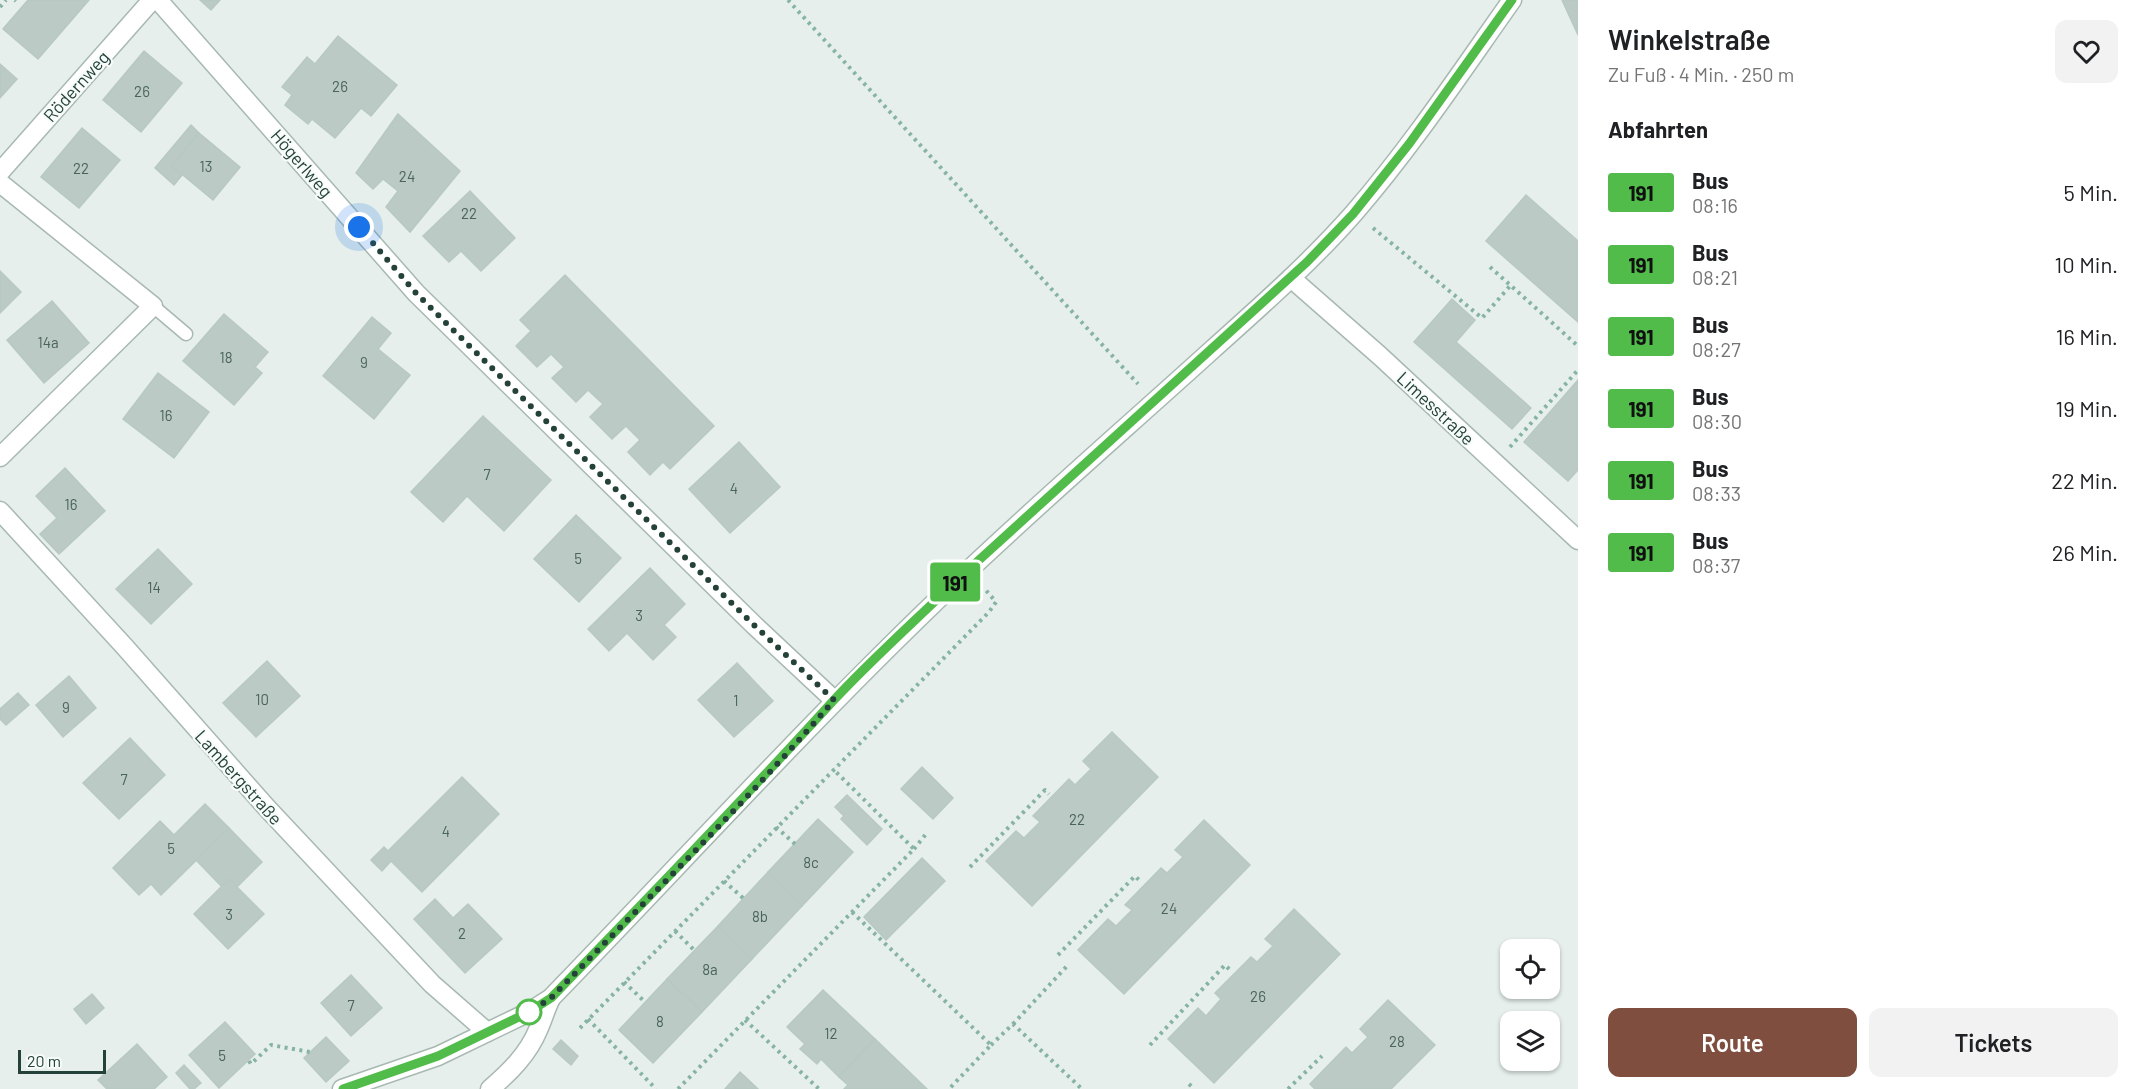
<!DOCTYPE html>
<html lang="de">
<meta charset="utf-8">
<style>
:root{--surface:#fff;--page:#f2f2f2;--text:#202124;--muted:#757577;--accent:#7f4e3f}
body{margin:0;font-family:Barlow,sans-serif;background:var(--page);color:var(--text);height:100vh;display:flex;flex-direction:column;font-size:22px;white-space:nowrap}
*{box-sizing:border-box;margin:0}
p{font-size:20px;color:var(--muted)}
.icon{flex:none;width:33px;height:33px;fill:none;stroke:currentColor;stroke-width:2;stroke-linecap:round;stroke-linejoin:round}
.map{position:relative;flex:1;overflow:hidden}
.drawer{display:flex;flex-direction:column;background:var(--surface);width:570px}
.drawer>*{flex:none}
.badge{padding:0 12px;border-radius:4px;font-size:21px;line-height:39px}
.fabs{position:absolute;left:1500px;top:939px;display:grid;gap:12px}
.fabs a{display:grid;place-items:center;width:60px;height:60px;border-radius:12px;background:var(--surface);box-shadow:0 2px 4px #0004;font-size:30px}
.scale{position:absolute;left:18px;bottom:15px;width:88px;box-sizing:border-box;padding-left:6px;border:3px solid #24423a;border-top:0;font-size:16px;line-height:21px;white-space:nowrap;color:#24423a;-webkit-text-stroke:4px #f7fbf9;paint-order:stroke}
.you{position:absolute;width:30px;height:30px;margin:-15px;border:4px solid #fff;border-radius:50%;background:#1a73e8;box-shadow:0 0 0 9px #1a73e833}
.map>.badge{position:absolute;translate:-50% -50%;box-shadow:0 0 0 3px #fff}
h2{padding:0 30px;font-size:22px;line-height:54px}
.round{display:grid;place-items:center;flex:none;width:63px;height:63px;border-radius:12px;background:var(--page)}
.summary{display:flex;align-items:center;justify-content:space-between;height:102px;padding:0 30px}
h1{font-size:28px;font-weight:600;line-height:45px}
.cta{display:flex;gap:12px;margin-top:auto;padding:12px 30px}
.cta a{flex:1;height:69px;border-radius:12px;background:var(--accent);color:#fff;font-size:24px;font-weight:600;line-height:69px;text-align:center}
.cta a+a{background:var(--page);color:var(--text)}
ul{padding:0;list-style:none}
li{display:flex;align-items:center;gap:18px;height:72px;padding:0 30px}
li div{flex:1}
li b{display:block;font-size:22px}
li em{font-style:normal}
li .badge{min-width:66px;font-weight:700;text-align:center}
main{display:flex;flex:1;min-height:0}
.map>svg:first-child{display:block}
.building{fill:#bbcac4;stroke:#b8c9c2;stroke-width:1.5}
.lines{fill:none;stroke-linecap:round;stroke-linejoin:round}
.lane-casing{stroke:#a8b8b2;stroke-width:15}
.street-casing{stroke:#a8b8b2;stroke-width:21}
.path{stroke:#86b3a5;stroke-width:4;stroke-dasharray:3 4.5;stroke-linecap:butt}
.lane{stroke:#fff;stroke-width:12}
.street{stroke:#fff;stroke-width:18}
.line-casing{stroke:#fff;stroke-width:14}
.line{stroke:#51bc4a;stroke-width:9}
.walk{stroke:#24423a;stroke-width:6;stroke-dasharray:0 10.8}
.stop-dot{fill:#fff;stroke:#51bc4a;stroke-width:3}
.labels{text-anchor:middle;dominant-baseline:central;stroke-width:4.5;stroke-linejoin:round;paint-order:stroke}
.number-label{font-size:15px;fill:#4a645c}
.street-label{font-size:18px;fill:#24423a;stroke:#f7fbf9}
</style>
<main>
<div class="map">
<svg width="1578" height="1089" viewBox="0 0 1578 1089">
<rect width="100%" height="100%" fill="#e6efeb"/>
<!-- building -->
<g class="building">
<polygon points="28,0 89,0 38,59 3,29"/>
<polygon points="200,0 220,0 211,10"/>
<polygon points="1562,0 1578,0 1578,35"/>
<polygon points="338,36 397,85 371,116 361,108 335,138 312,119 308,124 285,105 292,95 282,87 307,57 315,64"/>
<polygon points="144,51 182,83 141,132 103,100"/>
<polygon points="0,64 17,79 0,98"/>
<polygon points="398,114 460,171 410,232 386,207 398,191 383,179 373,189 356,173"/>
<polygon points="191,125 199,133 172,166 182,175 174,185 155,168"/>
<polygon points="82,128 120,160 79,208 41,177"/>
<polygon points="199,133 240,167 213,200 172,166"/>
<polygon points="470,191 515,238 481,271 461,251 449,262 423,236"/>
<polygon points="1526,195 1578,241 1578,322 1486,241"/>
<polygon points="0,271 21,292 0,313"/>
<polygon points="565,275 714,426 670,469 663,462 650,475 628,452 640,440 626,426 612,439 590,417 603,404 588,390 576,402 552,378 564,367 551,354 537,367 516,346 531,331 520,320"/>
<polygon points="1452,299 1475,320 1456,342 1531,408 1512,429 1414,342"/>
<polygon points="52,301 89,343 44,383 7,340"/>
<polygon points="224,314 268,352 255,367 262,373 234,405 183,361"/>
<polygon points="372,317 391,333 378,349 410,375 374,419 323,376"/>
<polygon points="158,373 209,412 174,458 123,419"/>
<polygon points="1578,380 1578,470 1568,481 1524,442"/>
<polygon points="483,416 551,480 504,531 467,496 443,522 411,492"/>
<polygon points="739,442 780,487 730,533 689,489"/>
<polygon points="65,468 105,511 59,554 40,534 57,518 36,496"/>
<polygon points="576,515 621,558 579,602 534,559"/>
<polygon points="158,549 192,584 151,624 116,589"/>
<polygon points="650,568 685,604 664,625 676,637 653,660 627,633 609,651 588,629"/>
<polygon points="267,661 300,696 256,737 223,703"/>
<polygon points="737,663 773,701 734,737 698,700"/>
<polygon points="69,676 96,708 63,737 36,705"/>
<polygon points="18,693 29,705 6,725 0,719 0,709"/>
<polygon points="1112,732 1158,777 1032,906 986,861 1016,831 1024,838 1040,822 1033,816 1069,779 1075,785 1091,769 1083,761"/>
<polygon points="130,738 165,775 119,819 83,783"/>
<polygon points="922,767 953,798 933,819 901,789"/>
<polygon points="462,777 499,814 422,892 391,861 382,871 371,860 384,847 388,851"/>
<polygon points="847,795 882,829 867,845 841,819 844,816 835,807"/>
<polygon points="205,804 229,828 161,895 151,884 139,895 113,868 160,821 174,835"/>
<polygon points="818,819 853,852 802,906 768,872"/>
<polygon points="1204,820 1250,865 1124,994 1078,950 1108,919 1116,926 1132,910 1125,905 1161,868 1167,873 1183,857 1175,850"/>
<polygon points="229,828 262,862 237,887 229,879 222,887 196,860"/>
<polygon points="922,858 945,881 886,940 864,917"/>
<polygon points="768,872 802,906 752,959 718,926"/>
<polygon points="229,879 264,914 228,949 194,914"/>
<polygon points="435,899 453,918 468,904 502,939 465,973 414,919"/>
<polygon points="1294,909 1340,954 1214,1083 1168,1039 1198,1008 1206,1016 1221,999 1215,993 1251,957 1257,962 1273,946 1265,939"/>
<polygon points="718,926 752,959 702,1012 667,979"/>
<polygon points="351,975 382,1008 351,1036 321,1003"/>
<polygon points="667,979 702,1012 653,1063 619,1030"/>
<polygon points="823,990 875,1039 839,1077 821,1059 817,1064 800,1049 805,1044 787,1027"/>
<polygon points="92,994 104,1008 86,1024 74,1009"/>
<polygon points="1388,1000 1435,1045 1391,1089 1315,1089 1310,1084 1346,1047 1352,1053 1368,1037 1360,1029"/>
<polygon points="225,1022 255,1054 219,1088 189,1055"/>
<polygon points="326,1037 349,1061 326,1082 304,1058"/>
<polygon points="875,1039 927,1089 844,1089 848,1085 839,1077"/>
<polygon points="561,1040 578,1056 571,1065 553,1049"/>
<polygon points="137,1044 167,1077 154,1089 107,1089 98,1080"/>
<polygon points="184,1065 201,1083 194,1089 190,1089 176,1073"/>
<polygon points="740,1072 758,1089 725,1089"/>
</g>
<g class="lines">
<!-- lane casing -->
<g class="lane-casing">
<polyline id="lane" points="153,306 186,334"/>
</g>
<!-- street casing -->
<g class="street-casing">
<g id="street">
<polyline points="158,0 416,293 755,626 834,700"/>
<polyline points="0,172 152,0"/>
<polyline points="0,183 153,306 0,457"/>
<polyline points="1291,278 1380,356 1578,540"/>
<polyline points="0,511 124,646 267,808 432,984 487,1032"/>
<path d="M342,1089L438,1056L529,1012L551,998C685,860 815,716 955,583C1039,503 1127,427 1213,349C1262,305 1311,262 1354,213C1412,146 1461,72 1512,0"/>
<path d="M490,1089C510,1072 528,1054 538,1030C543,1019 546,1008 551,998"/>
</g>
</g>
<!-- path -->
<g class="path">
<polyline points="15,0 16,1"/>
<polyline points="788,0 1138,384"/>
<polyline points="0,7 6,0"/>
<polyline points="1373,228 1482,318 1510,286"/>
<polyline points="1490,267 1578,346"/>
<polyline points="1510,447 1578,370"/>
<polyline points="776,827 795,844"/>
<polyline points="914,849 926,834"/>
<polyline points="970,867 1045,790 1049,794"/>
<polyline points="724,881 743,898"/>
<polyline points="852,912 991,1045 949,1089"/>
<polyline points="675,931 694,950"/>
<polyline points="1058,955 1135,876 1140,881"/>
<polyline points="624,982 645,1002"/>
<polyline points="588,1019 656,1089"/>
<polyline points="745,1020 819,1089"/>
<polyline points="1013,1024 1068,965"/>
<polyline points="580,1028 989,612 996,602 984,588"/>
<polyline points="991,1045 1013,1024 1082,1089"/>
<polyline points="1150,1045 1225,965 1230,970"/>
<polyline points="249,1061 251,1064 271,1045 310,1052"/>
<polyline points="1189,1084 1194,1089"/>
<polyline points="678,1089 914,849 833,769"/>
<polyline points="1288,1089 1322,1056"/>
</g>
<!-- lane -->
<use href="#lane" class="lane"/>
<!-- street -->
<use href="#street" class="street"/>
</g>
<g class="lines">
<!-- line casing -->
<g class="line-casing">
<path id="line" d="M343,1089L438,1056L529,1012L551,998C646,900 741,802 833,701C872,659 916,620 957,580L1307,262L1353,214L1409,144L1512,0"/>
</g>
<!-- line -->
<use href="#line" class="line"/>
<!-- walk -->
<path class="walk" d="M359,227L416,293L445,322L755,626L834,700C745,804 646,900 551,998L529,1012"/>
</g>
<!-- markers -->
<circle class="stop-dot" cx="529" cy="1012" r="12"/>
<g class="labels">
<!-- number labels -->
<g class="number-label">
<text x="340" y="86">26</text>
<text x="142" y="91">26</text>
<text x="206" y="166">13</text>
<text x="81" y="168">22</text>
<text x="407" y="176">24</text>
<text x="469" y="213">22</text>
<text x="48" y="342">14a</text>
<text x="226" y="357">18</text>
<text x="364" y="362">9</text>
<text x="166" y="415">16</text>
<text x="487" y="474">7</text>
<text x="734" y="488">4</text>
<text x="71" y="504">16</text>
<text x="578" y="558">5</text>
<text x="154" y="587">14</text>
<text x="639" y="615">3</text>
<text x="262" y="699">10</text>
<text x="736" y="700">1</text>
<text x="66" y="707">9</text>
<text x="124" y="779">7</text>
<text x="1077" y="819">22</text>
<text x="446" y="831">4</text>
<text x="171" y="848">5</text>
<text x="811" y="862">8c</text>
<text x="1169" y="908">24</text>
<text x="229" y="914">3</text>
<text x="760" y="916">8b</text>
<text x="462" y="933">2</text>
<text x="710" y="969">8a</text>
<text x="1258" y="996">26</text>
<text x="351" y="1005">7</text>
<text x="660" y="1021">8</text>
<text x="831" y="1033">12</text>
<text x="1397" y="1041">28</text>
<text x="222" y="1055">5</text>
</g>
<!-- street labels -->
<g class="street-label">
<text transform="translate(76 86) rotate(-48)">Rödernweg</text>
<text transform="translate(302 163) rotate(49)">Högerlweg</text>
<text transform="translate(1436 408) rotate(43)">Limesstraße</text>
<text transform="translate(239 777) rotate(48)">Lambergstraße</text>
</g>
</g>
</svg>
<div class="fabs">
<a><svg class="icon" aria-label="locate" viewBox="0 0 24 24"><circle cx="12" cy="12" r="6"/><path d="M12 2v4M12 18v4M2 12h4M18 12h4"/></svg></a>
<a><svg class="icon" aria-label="layers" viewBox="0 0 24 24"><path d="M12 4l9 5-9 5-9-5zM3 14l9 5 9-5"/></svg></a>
</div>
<div class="scale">20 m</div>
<div class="you" style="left:359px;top:227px"></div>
<b class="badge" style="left:955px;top:582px;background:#51bc4a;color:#111">191</b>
</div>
<section class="drawer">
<div class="summary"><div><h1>Winkelstraße</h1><p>Zu Fuß · 4 Min. · 250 m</p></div><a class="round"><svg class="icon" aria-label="heart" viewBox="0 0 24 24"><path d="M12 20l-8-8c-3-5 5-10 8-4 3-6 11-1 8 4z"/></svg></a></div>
<h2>Abfahrten</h2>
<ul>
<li><span class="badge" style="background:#51bc4a;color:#111">191</span><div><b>Bus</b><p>08:16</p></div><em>5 Min.</em></li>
<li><span class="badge" style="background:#51bc4a;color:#111">191</span><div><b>Bus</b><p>08:21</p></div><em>10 Min.</em></li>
<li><span class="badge" style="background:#51bc4a;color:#111">191</span><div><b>Bus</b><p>08:27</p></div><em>16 Min.</em></li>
<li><span class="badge" style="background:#51bc4a;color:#111">191</span><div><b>Bus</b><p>08:30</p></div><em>19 Min.</em></li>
<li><span class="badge" style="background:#51bc4a;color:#111">191</span><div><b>Bus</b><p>08:33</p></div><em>22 Min.</em></li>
<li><span class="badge" style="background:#51bc4a;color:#111">191</span><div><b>Bus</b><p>08:37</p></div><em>26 Min.</em></li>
</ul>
<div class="cta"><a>Route</a><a>Tickets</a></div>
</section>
</main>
